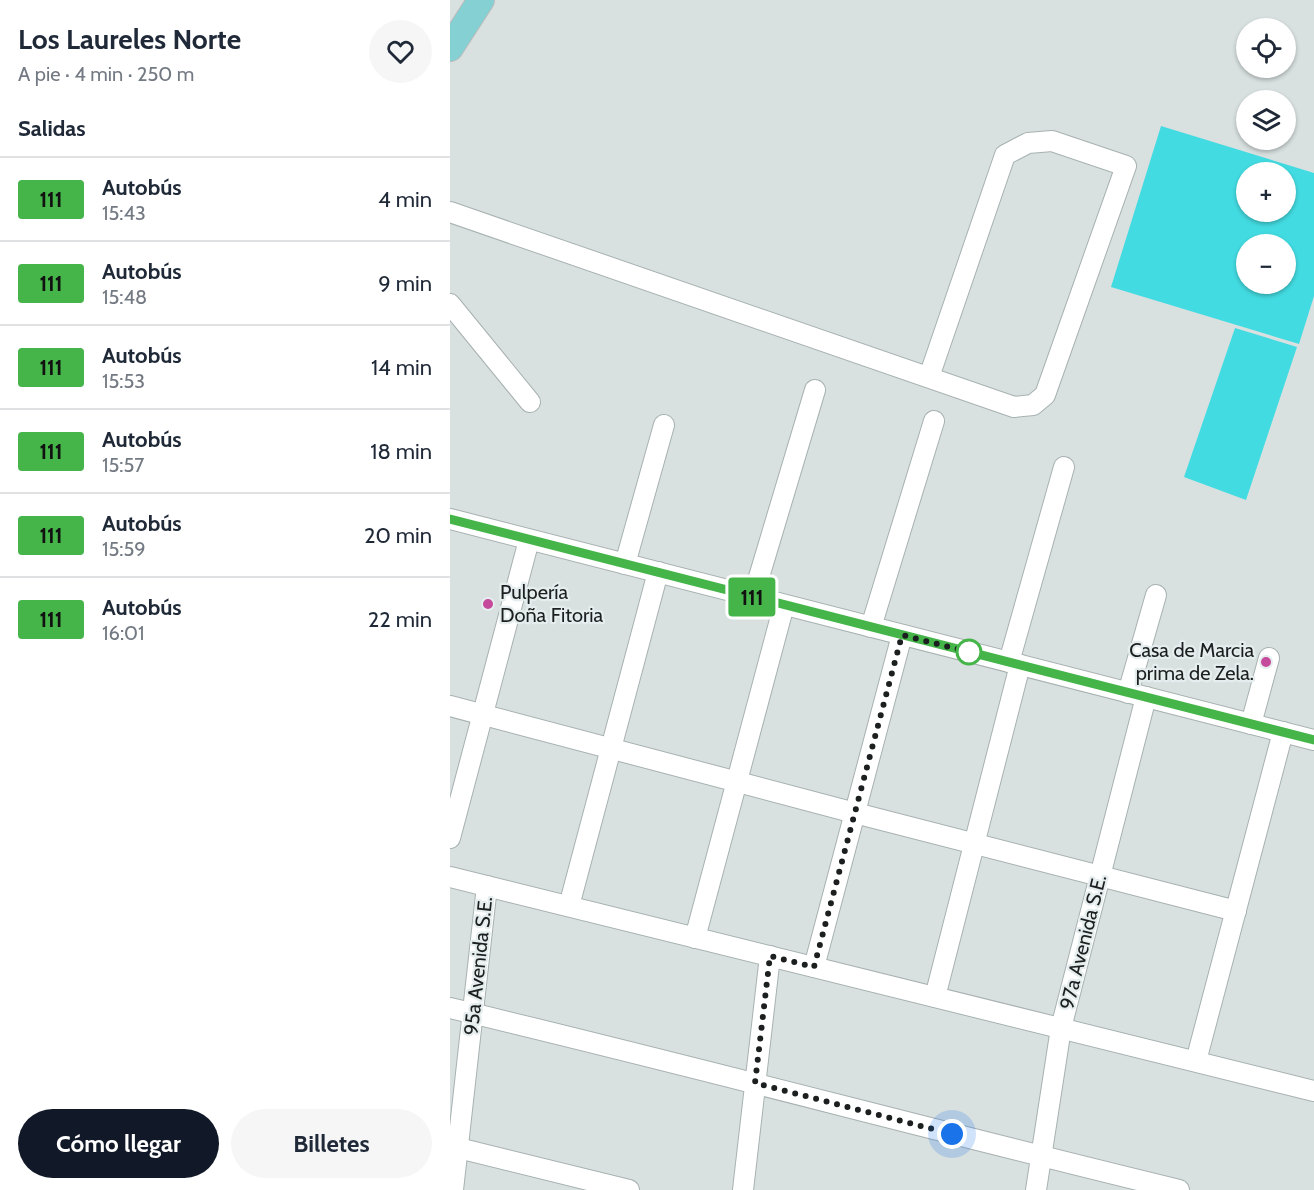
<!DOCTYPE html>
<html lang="es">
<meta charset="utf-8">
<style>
:root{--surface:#fff;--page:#f6f6f7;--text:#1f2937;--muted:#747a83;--line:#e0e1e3;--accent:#111827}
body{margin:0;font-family:Cabin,sans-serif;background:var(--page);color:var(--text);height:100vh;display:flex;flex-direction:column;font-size:22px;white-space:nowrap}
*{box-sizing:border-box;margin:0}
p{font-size:20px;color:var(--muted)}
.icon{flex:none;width:33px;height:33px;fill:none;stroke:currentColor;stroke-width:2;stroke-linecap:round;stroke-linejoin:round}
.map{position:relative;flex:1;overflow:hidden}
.details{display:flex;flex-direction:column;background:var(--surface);width:450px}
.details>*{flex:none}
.badge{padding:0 12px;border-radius:4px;font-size:21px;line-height:39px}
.tools{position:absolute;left:786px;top:18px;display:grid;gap:12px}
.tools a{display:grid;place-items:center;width:60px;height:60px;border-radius:50%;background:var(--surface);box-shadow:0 2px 4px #0004;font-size:30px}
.you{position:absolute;width:30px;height:30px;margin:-15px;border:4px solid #fff;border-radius:50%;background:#1a73e8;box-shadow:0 0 0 9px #1a73e833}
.map>.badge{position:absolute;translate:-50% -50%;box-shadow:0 0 0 3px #fff}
h2{padding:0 18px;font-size:22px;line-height:54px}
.round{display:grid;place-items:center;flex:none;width:63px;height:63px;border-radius:32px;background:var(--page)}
.overview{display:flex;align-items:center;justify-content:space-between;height:102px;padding:0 18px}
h1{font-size:28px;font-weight:700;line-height:45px}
.button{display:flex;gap:12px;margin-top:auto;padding:12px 18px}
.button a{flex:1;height:69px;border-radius:36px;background:var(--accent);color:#fff;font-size:24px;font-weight:700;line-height:69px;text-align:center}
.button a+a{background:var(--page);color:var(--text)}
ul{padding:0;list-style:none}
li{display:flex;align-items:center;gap:18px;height:84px;padding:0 18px;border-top:2px solid var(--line)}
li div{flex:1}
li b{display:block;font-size:22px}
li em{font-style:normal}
li .badge{min-width:66px;font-weight:700;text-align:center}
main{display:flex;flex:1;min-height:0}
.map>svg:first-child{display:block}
.building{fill:#42dbe1;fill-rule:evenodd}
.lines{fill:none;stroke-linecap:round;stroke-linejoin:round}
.minor-casing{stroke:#a8b1b1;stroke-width:22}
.major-casing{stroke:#bbbcbc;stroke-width:28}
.minor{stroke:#fff;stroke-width:20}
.major{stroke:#85d0d2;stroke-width:26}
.line-casing{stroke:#fff;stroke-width:14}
.line{stroke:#45b549;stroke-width:9}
.walk{stroke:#1c1f1f;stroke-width:6;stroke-dasharray:0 10.8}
.poi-dot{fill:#c54a9b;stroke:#e5edee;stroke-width:2}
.stop-dot{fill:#fff;stroke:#45b549;stroke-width:3}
.labels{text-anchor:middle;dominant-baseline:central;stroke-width:4.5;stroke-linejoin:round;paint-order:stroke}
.poi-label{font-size:20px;fill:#1c1f1f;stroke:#e5edee;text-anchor:start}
.street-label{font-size:20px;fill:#1c1f1f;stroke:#e5edee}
</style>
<main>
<section class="details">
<div class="overview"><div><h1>Los Laureles Norte</h1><p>A pie · 4 min · 250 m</p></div><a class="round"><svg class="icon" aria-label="heart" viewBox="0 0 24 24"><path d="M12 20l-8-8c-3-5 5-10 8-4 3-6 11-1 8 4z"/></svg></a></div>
<h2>Salidas</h2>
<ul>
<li><span class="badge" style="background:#45b549;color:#111">111</span><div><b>Autobús</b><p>15:43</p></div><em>4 min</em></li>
<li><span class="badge" style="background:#45b549;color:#111">111</span><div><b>Autobús</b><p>15:48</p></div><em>9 min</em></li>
<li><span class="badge" style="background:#45b549;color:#111">111</span><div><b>Autobús</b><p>15:53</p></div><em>14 min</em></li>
<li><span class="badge" style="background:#45b549;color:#111">111</span><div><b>Autobús</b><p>15:57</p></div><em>18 min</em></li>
<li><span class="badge" style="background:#45b549;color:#111">111</span><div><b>Autobús</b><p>15:59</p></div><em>20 min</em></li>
<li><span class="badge" style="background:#45b549;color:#111">111</span><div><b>Autobús</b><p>16:01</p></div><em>22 min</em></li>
</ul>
<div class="button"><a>Cómo llegar</a><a>Billetes</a></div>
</section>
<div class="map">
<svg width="864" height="1190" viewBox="0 0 864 1190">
<rect width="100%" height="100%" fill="#d8e0e0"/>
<!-- building -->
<g class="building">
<path d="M711,126L864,173V296L849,344L661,287ZM796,172H836V212H796ZM796,244H836V284H796Z"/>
<polygon points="785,328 847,347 796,500 734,477"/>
</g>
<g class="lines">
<!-- minor casing -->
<g class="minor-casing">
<g id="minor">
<polyline points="0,212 564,407 583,405 595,395 676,166 602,141 578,143 555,155 479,377"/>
<polyline points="0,304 80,402"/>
<polyline points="0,519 864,740"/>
<polyline points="175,564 214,425"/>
<polyline points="303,597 365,390"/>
<polyline points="421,627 484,421"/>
<polyline points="559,662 614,467"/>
<polyline points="678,693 706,595"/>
<polyline points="0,706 405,813 786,911"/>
<polyline points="801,724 819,658"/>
<polyline points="0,838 79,540"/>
<polyline points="0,877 864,1091"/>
<polyline points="119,906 208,572"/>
<polyline points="245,938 334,605"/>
<polyline points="364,967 452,635"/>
<polyline points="485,997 570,665"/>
<path d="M0,1008C244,1066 485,1131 729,1190"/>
<polyline points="746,1061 833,732"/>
<polyline points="0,1146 179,1190"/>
<polyline points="3,1190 37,886"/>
<polyline points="293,1190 320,956"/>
<polyline points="586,1190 611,1028 696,697"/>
</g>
</g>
<!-- major casing -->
<g class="major-casing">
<polyline id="major" points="0,48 31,0"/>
</g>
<!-- minor -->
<use href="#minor" class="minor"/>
<!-- major -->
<use href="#major" class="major"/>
</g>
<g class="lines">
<!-- line casing -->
<g class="line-casing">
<polyline id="line" points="0,519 864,740"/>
</g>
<!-- line -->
<use href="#line" class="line"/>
<!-- walk -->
<polyline class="walk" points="502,1134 305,1083 320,956 364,967 452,635 519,652"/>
</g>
<!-- markers -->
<g class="poi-dot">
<circle cx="38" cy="604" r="6"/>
<circle cx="816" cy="662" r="6"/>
</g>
<circle class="stop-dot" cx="519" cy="652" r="12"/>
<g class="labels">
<!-- poi labels -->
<g class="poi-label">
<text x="50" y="592">Pulpería<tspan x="50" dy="23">Doña Fitoria</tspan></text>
<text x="804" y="650" text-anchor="end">Casa de Marcia<tspan x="804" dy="23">prima de Zela.</tspan></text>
</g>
<!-- street labels -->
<g class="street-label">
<text transform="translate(633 942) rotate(-76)">97a Avenida S.E.</text>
<text transform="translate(28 966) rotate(-84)">95a Avenida S.E.</text>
</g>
</g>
</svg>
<div class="tools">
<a><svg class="icon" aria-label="locate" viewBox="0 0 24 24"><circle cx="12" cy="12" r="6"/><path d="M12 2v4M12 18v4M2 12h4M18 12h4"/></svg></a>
<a><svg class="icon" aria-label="layers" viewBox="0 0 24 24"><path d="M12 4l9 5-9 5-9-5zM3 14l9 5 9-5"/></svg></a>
<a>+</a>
<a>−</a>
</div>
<div class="you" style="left:502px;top:1134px"></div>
<b class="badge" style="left:302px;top:597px;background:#45b549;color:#111">111</b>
</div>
</main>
